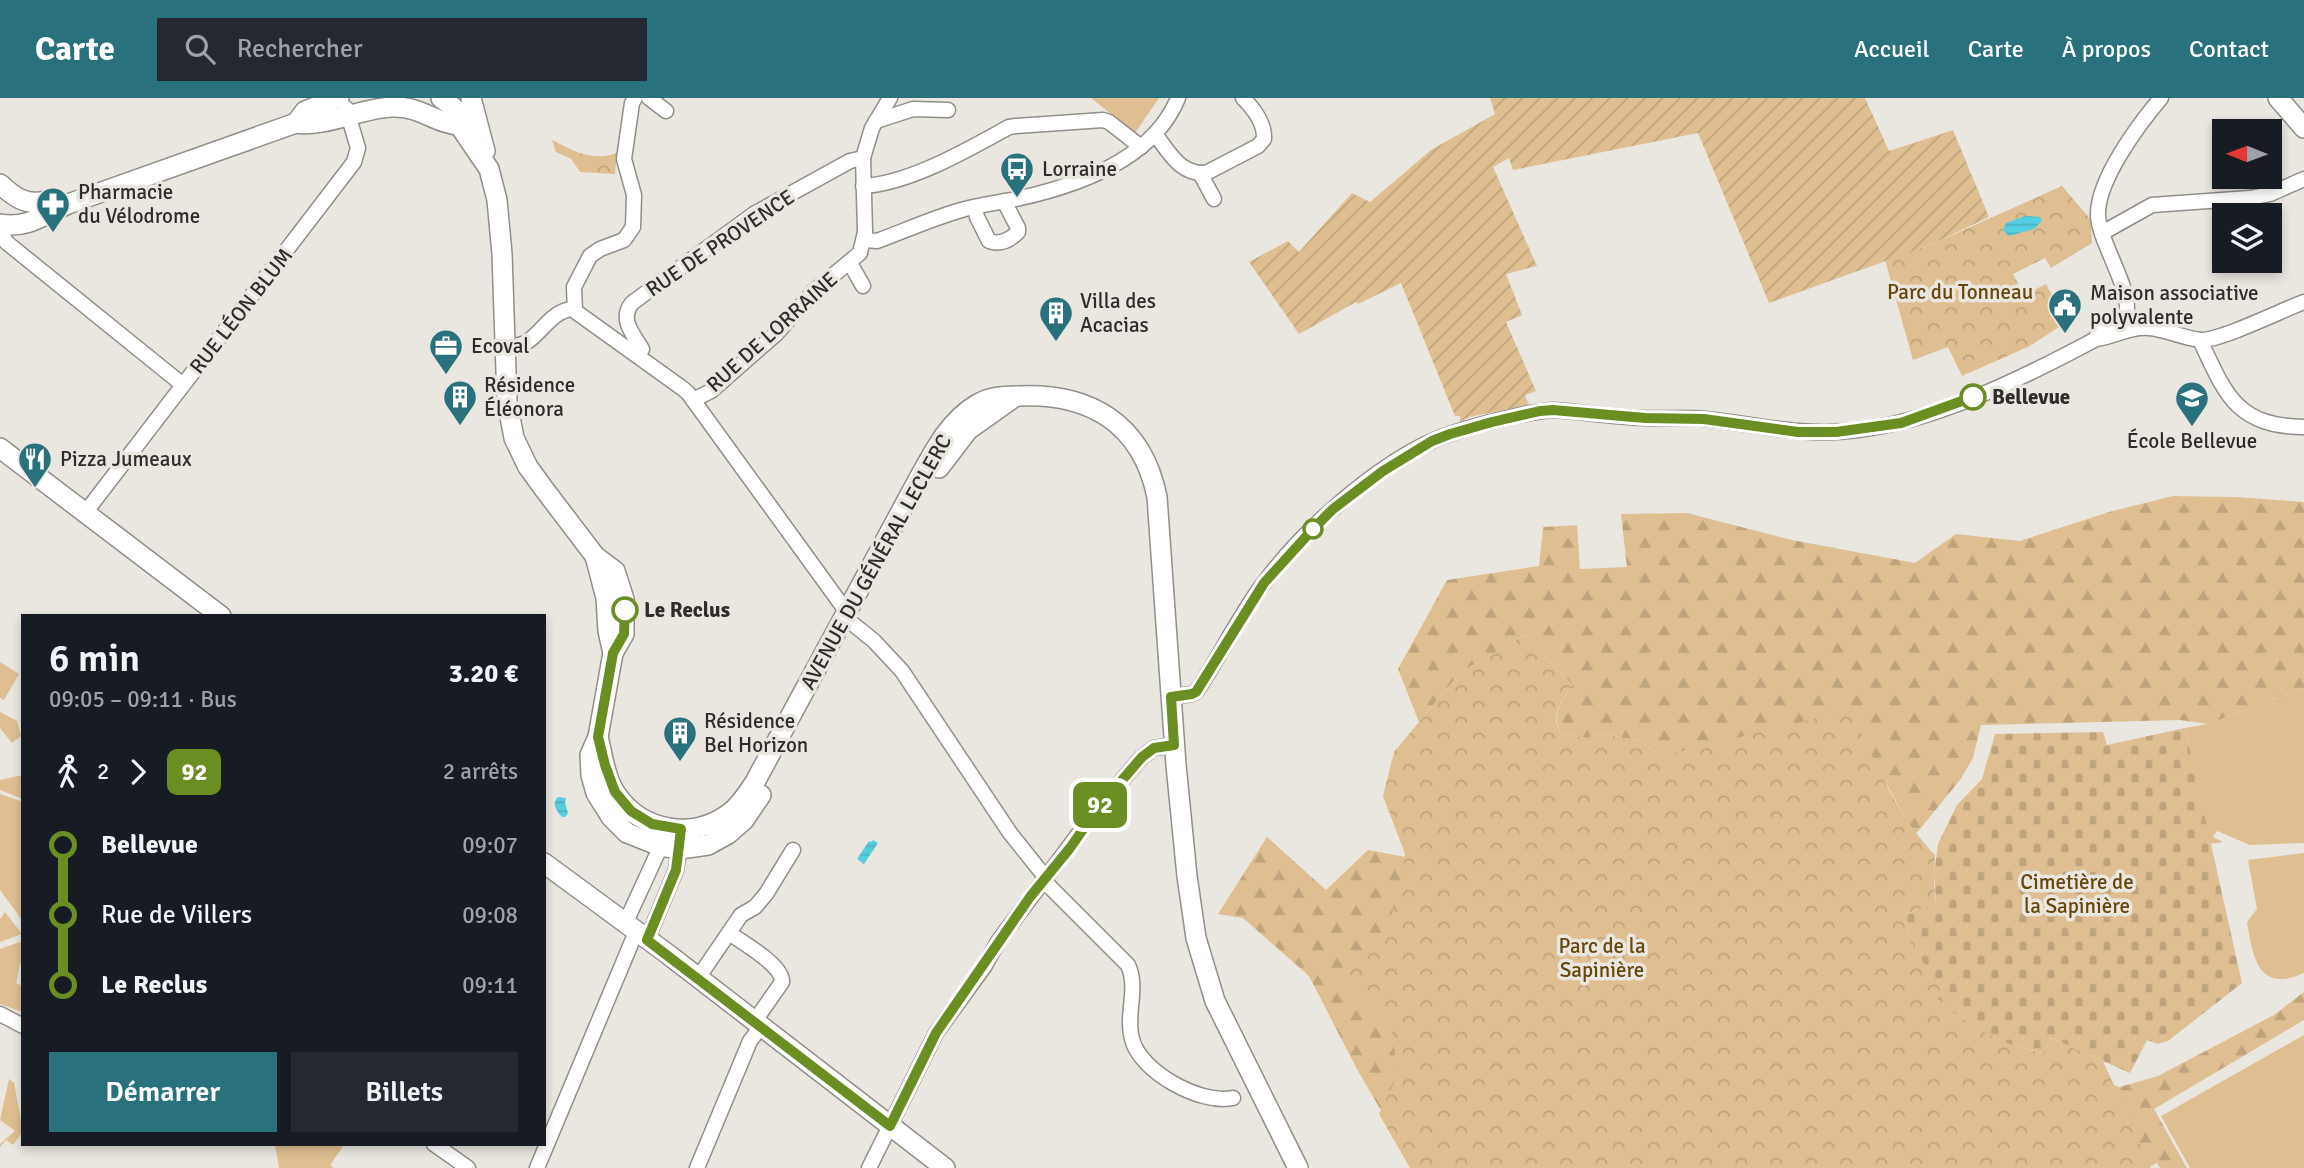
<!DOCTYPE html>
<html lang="fr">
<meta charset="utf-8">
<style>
:root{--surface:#171b24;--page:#242831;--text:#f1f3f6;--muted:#9ea1a6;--accent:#29717c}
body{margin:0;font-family:Signika,sans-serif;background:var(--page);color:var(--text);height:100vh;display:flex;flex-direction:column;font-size:26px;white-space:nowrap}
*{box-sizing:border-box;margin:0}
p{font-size:23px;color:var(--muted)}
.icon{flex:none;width:38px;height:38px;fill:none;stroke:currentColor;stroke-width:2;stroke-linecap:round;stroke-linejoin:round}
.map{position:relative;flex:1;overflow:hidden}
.details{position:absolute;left:21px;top:516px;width:525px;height:532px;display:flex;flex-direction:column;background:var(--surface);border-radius:0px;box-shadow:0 4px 10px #0003}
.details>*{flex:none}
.badge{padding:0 14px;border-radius:10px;font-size:24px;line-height:46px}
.needle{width:46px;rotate:271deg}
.controls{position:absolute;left:2212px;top:21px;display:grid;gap:14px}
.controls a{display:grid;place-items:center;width:70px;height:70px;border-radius:0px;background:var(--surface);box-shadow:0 4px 10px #0003;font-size:35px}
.map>.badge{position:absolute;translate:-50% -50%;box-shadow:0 0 0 4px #fff}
.legs{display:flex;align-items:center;gap:10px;height:77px;padding:0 28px;font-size:23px}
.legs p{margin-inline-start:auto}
.head{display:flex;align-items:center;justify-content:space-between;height:119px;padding:0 28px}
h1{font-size:38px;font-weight:600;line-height:52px}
.action{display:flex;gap:14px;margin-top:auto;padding:14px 28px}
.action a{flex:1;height:80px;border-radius:0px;background:var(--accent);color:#fff;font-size:28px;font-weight:600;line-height:80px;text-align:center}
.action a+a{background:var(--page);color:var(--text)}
ul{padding:0 28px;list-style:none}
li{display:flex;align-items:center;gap:24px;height:70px;font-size:26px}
li i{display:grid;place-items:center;width:10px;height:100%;margin:0 9px;background:currentColor}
li i::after{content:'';width:18px;height:18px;margin:-9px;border:5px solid;border-radius:50%;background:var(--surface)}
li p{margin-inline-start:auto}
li:first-child i{background:linear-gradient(#0000 50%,currentColor 0)}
li:last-child i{background:linear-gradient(currentColor 50%,#0000 0)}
header{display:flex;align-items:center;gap:42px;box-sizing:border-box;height:98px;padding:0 35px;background:var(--accent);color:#fff}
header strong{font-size:33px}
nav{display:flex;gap:38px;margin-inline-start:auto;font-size:24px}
.search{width:490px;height:63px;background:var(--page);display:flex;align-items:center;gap:18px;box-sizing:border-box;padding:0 24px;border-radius:0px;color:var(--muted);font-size:26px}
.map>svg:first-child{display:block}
.grass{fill:#dfbf91}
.forest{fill:url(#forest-firs)}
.cemetery{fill:url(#cemetery-stones)}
.park{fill:url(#park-crowns)}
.garden{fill:url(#garden-furrows)}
.water{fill:url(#water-rules)}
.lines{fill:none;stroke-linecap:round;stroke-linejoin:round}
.street-casing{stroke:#928e89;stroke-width:17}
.secondary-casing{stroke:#928e89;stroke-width:22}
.street{stroke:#fff;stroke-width:14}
.secondary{stroke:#fff;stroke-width:19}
.line-1-casing{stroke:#fff;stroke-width:16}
.line-1{stroke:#6b8e23;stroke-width:10}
.stop-1-dot{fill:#fff;stroke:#6b8e23;stroke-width:3.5}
.labels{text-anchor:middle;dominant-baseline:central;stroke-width:7;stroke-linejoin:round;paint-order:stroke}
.poi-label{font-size:21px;fill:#2e2d2b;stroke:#eae6e0;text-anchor:start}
.street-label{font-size:21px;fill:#2e2d2b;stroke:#eae6e0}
.park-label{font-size:21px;fill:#67460a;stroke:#eae6e0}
.stop-label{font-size:21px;font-weight:bold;fill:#2e2d2b;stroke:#eae6e0;text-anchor:start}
</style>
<header>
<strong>Carte</strong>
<div class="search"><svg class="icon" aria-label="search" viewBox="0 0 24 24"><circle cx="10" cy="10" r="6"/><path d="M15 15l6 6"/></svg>Rechercher</div>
<nav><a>Accueil</a><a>Carte</a><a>À propos</a><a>Contact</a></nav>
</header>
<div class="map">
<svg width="2304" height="1070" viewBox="0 0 2304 1070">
<defs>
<pattern id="forest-firs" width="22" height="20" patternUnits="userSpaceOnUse" patternTransform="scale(1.75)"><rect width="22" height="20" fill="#dfbf91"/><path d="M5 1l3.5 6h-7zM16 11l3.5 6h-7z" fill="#c0a47d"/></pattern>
<pattern id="cemetery-stones" width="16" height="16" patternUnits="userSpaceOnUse" patternTransform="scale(1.75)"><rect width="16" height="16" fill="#dfbf91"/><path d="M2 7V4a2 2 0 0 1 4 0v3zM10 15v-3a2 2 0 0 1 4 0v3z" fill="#c0a47d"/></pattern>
<pattern id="park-crowns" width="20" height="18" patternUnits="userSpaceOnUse" patternTransform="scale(1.75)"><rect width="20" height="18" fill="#dfbf91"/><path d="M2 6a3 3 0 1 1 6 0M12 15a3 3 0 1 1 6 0" fill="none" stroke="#c0a47d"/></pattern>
<pattern id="garden-furrows" width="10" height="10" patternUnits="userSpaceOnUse" patternTransform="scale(1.75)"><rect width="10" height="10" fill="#dfbf91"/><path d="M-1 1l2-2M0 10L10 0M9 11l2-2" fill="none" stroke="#c0a47d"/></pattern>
<pattern id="water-rules" width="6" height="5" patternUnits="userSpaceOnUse" patternTransform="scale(1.75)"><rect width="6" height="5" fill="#55cee0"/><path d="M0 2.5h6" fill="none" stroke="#4ab1c0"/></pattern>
</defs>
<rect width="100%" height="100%" fill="#eae6e0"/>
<!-- grass -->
<g class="grass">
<polygon points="1091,0 1159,0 1135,35"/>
<polygon points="0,564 19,576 4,602 0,600"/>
<polygon points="2304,590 2304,745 2250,747 2217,733 2213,739 2223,744 2210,746 2185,630 2208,626"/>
<polygon points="0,614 17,623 21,638 12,645 0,630"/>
<polygon points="23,677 23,701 0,692 0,682"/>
<polygon points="0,696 23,704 23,823 0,792"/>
<path d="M2304,755V875C2258,896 2253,859 2247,824L2257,811L2248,762Z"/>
<polygon points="5,814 22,836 0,844 0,821"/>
<polygon points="23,843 23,865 20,866 16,885 23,888 23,914 0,906 0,851"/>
<polygon points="2304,937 2304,1070 2190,1070 2161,1018"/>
<polygon points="9,981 14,985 23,1033 13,1047 6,1042 0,1049 0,1046 15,1033 0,1022"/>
<polygon points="275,1047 275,1046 344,1047 330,1067 334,1070 279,1070"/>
</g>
<!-- forest -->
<g class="forest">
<path d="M2173,398L2236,399L2304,404V590L2208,626L2180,622L1981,627L1973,660L1960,682L1915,737L1886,685L1748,638L1662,658L1637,642L1601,636L1587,640L1561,636C1550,615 1562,605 1572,587L1525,537L1461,574L1419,624L1398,571L1447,482L1539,468L1543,429L1577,427L1580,471L1627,469L1621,416L1687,415L1792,442L1915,465L1956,436L2020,443L2109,414Z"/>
<polygon points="1267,739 1326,792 1368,752 1438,765 1415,1070 1358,973 1309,878 1243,820 1218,816"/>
<polygon points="2304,894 2304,922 2154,1011 2187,1070 2160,1070 2157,1065 2147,1070 2074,976 2120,989 2158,978 2274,917"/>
</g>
<!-- cemetery -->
<polygon class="cemetery" points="2185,630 2242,885 2168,943 2158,946 2147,942 2130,975 2051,940 2043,955 1999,944 1977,933 1953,916 1935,898 1930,878 1914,850 1903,819 1907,815 1936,807 1934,775 1938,746 1957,707 1982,681 1995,636 2103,634 2107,647"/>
<!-- park -->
<g class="park">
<path d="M552,42C574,53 592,64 617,55L615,76L580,74L571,61L556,54Z"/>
<polygon points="2062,88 2091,122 2092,145 2051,170 2045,160 2013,176 2024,197 2046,186 2067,224 2028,249 1962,278 1948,249 1913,262 1885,162 1930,147"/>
<path d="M1525,537L1572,587C1562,605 1549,616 1561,636L1587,640L1601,636L1637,642L1662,658L1851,612C1875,663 1896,717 1935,757L1934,786L1936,807L1907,815L1903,819L1914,850L1941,892L1935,898C1967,929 1999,946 2043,955L2051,940L2103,963L2151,1070H1410L1379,1016L1398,976L1391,929L1343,884L1379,839L1400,799L1405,756L1383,698L1394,654L1461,574Z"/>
</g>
<!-- garden -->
<polygon class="garden" points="1490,0 1865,0 1889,53 1953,32 1989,119 1930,147 1769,205 1698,35 1513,72 1509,60 1493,69 1537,168 1506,176 1522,217 1506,224 1536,293 1525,297 1529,307 1469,319 1460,324 1460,318 1455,318 1401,185 1358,206 1356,204 1299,236 1249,164 1288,143 1299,154 1352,95 1370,104 1431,52 1495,16"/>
<!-- water -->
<g class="water">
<polygon points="2025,118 2040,119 2042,123 2034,131 2009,138 2003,132 2006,125"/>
<path d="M558,699L566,700L565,705L568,715L565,719H562C557,713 551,706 558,699Z"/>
<polygon points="873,742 878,745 864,766 857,761 869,743 871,744"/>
</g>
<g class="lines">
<!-- street casing -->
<g class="street-casing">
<g id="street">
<polyline points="649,0 666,13"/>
<polyline points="876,23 913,11 948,12"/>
<path d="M1155,36C1169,54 1180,77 1206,75L1258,48L1264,41C1265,25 1254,11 1243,0"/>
<polyline points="1200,75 1214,101"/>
<path d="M863,88C909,86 969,51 1009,29L1016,28L1103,22L1109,24L1141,49"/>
<path d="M975,109L977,119L989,143C1000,147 1010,142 1018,134V130L1004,103"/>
<polyline points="6,127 3,137 6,144 183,287"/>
<polyline points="2102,135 2152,107 2250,100 2270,96 2304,81"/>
<path d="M865,142L877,143C904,133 931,121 958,113C977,107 997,105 1016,101C1077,88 1153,62 1178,0"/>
<polyline points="850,165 863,188"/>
<polyline points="575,212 574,189 590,158 600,151 624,142 633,129 634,97 624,61 632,5 635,0"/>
<path d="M2096,240L2098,235L2125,219C2136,197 2098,143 2098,117C2097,82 2139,26 2161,0"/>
<path d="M2200,242C2226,298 2237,328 2304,329"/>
<path d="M505,250C512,248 520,248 527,244C542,234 552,213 572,211L682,290L688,295L846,513"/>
<path d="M638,258L642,251C633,236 619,221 632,205L754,116L850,63L863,60"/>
<polyline points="693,302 711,293 776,236 814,193 860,155 865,134 863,60 872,30 890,0"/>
<polyline points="85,415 354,64 358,50 346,10"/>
<path d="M853,526L874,543L902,573L1010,735L1042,775L1049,788L1128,867C1139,891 1125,916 1132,941C1140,974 1201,1007 1233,1000"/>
<path d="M1171,599L1192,596L1196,594C1220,559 1238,519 1264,485C1303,432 1374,369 1434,342C1458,332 1485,325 1511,319C1525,316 1538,313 1553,312C1583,314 1613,319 1643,320C1664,321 1685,319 1706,321C1754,326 1800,338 1849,333C1931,326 2023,280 2096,241C2114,239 2130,228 2149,230C2165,231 2189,242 2202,242C2224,241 2280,213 2304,204"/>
<polyline points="625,826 664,741"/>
<polyline points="647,842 676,772 680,744"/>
<polyline points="698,880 741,817 755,809 766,796 793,752"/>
<polyline points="0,916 23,928"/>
<polyline points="434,1046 468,1070"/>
<polyline points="537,1070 636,834"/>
<path d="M697,1070L750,943L757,934L759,917L782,884C783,867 743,845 729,835"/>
<polyline points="869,1070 936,935 984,869 999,842 1098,710 1142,659 1154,650 1175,647"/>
</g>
</g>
<!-- secondary casing -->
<g class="secondary-casing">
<g id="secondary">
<polyline points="441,0 458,13 459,27 489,71 497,102 502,156 507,303 514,340 528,369 544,391 595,458 615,473 624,501 624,536 613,555 598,639 590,657 591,677 596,695 611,719 627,735 660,748 680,751 708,747 728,736 744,722 761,697"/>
<polyline points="471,0 485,53"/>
<polyline points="2278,0 2304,30"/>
<polyline points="296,25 305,13 339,0"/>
<path d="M0,86C14,99 26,108 46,103L56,111"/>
<path d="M0,126C29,131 44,116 68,106L296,25C323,30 361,10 392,9C422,8 433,25 459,27"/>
<polyline points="0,350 221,518"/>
<polyline points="939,370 968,332 1016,298"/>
<polyline points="595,458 606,500 608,533 613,555"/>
<path d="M598,639C603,658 605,680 616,696C642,734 694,743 731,714C741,706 748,695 755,684L918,382C934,354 948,324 976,307C991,298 1001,299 1017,298C1089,294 1142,325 1157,399L1176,667L1187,778L1196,840L1215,903L1298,1070"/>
<polyline points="544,765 669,857 945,1070"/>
</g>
</g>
<!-- street -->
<use href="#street" class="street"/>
<!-- secondary -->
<use href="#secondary" class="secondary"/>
</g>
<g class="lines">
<!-- line-1 casing -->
<g class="line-1-casing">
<polyline id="line-1" points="625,512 624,536 613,555 598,639 605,667 615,694 631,713 652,726 681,731 676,772 647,842 890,1028 936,935 1030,799 1070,750 1098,710 1142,659 1154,650 1174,647 1171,599 1192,596 1196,594 1264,485 1313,431 1333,411 1383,373 1432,343 1450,336 1492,324 1540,313 1553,312 1645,320 1704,321 1798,334 1836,334 1901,325 1973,299"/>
</g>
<!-- line-1 -->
<use href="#line-1" class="line-1"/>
</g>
<!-- icons -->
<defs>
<g id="bus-pin" transform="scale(1.75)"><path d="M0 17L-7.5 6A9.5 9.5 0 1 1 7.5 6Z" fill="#29717c" stroke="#eae6e0"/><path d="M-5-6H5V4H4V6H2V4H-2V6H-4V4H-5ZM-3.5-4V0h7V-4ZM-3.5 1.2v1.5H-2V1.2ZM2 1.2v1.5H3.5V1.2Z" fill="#fff"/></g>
<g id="pharmacy-pin" transform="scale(1.75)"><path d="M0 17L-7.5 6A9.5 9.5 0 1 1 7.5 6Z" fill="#29717c" stroke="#eae6e0"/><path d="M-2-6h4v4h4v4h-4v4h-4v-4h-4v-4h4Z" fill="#fff"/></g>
<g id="civic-pin" transform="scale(1.75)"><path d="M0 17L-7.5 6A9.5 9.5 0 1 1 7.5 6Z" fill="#29717c" stroke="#eae6e0"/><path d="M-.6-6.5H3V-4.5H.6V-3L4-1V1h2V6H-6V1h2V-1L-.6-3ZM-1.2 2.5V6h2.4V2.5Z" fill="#fff"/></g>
<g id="building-pin" transform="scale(1.75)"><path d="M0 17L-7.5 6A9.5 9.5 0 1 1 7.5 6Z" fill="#29717c" stroke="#eae6e0"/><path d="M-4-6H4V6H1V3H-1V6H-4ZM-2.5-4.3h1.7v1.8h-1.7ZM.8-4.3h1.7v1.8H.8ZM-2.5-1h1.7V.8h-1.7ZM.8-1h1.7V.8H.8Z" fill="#fff"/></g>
<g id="office-pin" transform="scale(1.75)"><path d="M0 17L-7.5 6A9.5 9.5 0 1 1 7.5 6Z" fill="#29717c" stroke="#eae6e0"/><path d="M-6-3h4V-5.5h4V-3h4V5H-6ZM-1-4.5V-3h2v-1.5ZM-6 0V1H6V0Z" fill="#fff"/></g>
<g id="school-pin" transform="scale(1.75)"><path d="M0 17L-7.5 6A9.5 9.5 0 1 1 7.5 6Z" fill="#29717c" stroke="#eae6e0"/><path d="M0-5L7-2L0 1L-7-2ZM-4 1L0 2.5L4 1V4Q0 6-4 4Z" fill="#fff"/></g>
<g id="restaurant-pin" transform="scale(1.75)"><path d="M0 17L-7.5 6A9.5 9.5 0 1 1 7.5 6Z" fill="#29717c" stroke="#eae6e0"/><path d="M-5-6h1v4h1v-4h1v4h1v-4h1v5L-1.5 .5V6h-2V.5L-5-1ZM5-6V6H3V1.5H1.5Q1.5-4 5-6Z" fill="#fff"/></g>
</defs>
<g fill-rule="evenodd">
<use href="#bus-pin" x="1017" y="71"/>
<use href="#pharmacy-pin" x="53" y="106"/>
<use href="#civic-pin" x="2065" y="207"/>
<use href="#building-pin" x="1056" y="215"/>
<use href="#office-pin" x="446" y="248"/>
<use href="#building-pin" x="460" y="299"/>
<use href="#school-pin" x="2192" y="300"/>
<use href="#restaurant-pin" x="35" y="361"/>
<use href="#building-pin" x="680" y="635"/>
</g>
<!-- markers -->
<g class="stop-1-dot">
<circle cx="1973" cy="299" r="12"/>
<circle cx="1313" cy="431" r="9"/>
<circle cx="625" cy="512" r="12"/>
</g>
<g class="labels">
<!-- poi labels -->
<g class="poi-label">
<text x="1042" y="71">Lorraine</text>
<text x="78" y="94">Pharmacie<tspan x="78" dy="24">du Vélodrome</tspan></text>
<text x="2090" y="195">Maison associative<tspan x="2090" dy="24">polyvalente</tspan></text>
<text x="1080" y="203">Villa des<tspan x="1080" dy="24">Acacias</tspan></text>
<text x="471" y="248">Ecoval</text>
<text x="484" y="287">Résidence<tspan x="484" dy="24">Éléonora</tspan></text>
<text x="2192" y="343" text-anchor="middle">École Bellevue</text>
<text x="60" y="361">Pizza Jumeaux</text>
<text x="704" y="623">Résidence<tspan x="704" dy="24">Bel Horizon</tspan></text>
</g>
<!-- street labels -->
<g class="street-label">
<text transform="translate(720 145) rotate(-34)">RUE DE PROVENCE</text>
<text transform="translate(241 213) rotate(-52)">RUE LÉON BLUM</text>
<text transform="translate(772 234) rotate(-42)">RUE DE LORRAINE</text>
<text transform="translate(876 464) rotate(-61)">AVENUE DU GÉNÉRAL LECLERC</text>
</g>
<!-- park labels -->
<g class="park-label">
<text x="1960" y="194">Parc du Tonneau</text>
<text x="2077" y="784">Cimetière de<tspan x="2077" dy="24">la Sapinière</tspan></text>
<text x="1602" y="848">Parc de la<tspan x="1602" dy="24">Sapinière</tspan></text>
</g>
<!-- stop labels -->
<g class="stop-label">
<text x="1992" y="299">Bellevue</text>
<text x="644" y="512">Le Reclus</text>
</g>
</g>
</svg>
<div class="controls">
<a><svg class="needle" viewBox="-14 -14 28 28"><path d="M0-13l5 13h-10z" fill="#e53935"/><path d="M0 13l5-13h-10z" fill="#9ea1a6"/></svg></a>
<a><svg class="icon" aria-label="layers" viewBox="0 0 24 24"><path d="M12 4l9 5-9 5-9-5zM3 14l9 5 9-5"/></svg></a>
</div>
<b class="badge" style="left:1100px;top:707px;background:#6b8e23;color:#fff">92</b>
<section class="details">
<div class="head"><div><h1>6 min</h1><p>09:05 – 09:11 · Bus</p></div><b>3.20 €</b></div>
<div class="legs"><svg class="icon" aria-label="walk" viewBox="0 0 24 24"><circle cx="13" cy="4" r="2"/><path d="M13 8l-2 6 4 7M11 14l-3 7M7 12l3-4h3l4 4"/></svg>2<svg class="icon" aria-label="forward" viewBox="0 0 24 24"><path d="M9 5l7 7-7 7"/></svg><b class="badge" style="background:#6b8e23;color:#fff">92</b><p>2 arrêts</p></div>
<ul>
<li><i style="color:#6b8e23"></i><b>Bellevue</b><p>09:07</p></li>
<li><i style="color:#6b8e23"></i><span>Rue de Villers</span><p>09:08</p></li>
<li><i style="color:#6b8e23"></i><b>Le Reclus</b><p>09:11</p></li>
</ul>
<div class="action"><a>Démarrer</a><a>Billets</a></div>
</section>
</div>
